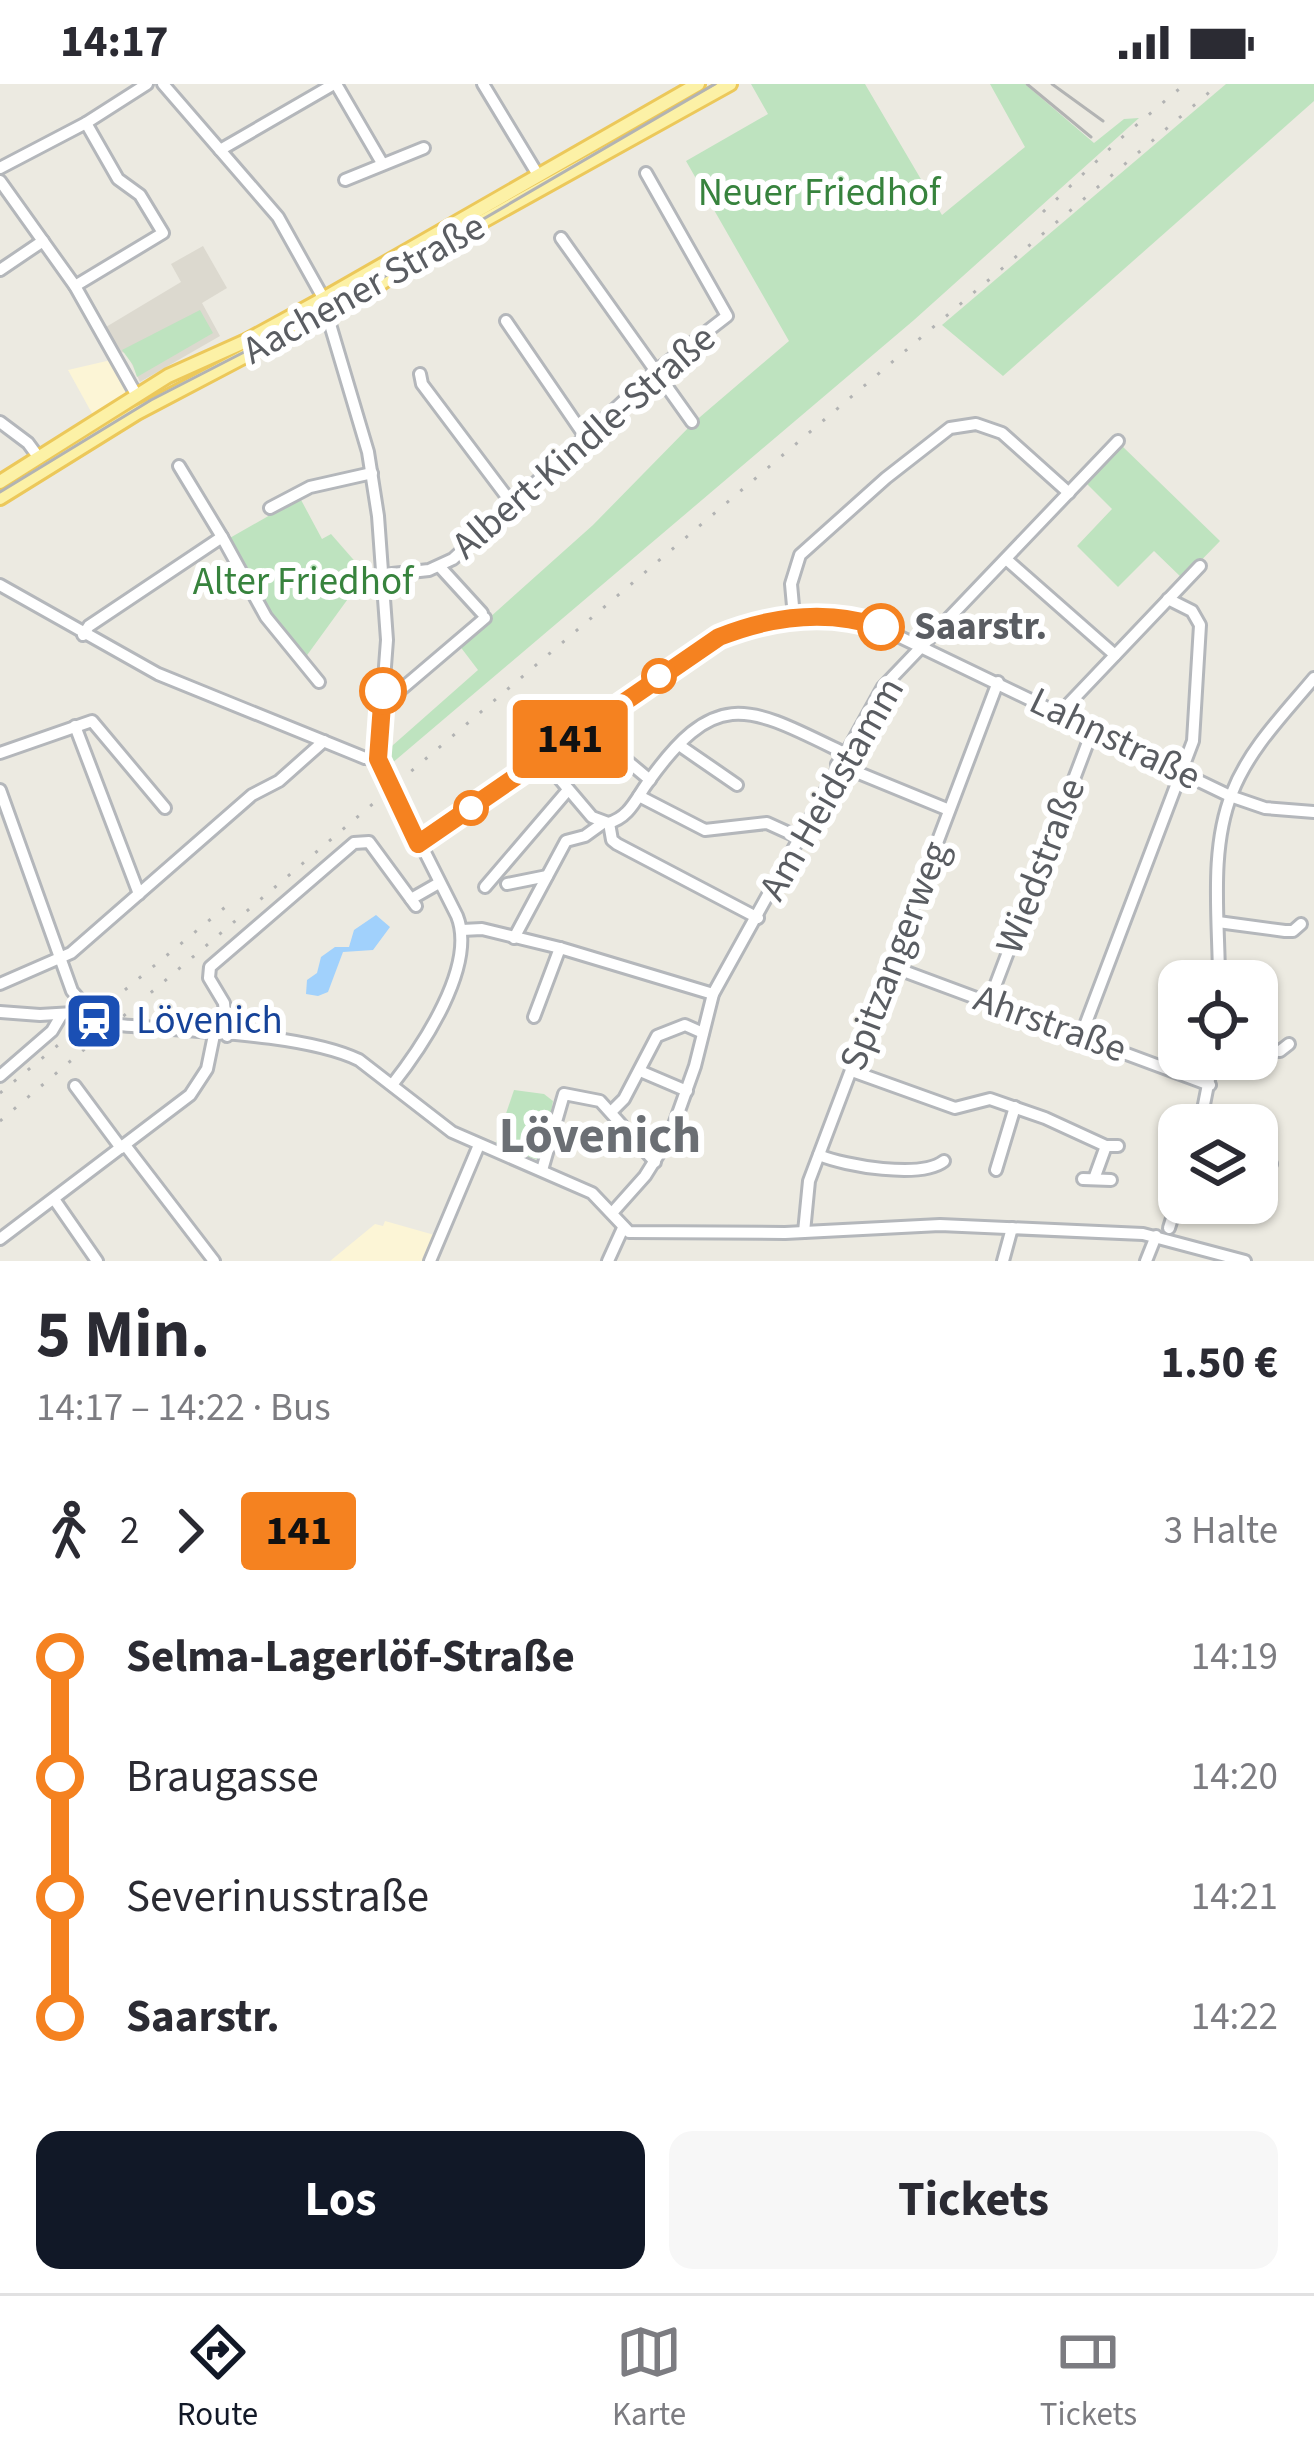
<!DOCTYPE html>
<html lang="de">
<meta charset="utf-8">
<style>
:root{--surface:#fff;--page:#f7f7f7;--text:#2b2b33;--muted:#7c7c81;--line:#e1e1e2;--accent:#111827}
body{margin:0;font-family:"Source Sans 3",sans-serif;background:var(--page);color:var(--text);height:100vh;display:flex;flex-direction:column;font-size:45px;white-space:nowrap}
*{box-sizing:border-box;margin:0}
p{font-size:39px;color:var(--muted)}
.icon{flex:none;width:66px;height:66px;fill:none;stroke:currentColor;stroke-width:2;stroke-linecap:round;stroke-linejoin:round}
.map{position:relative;height:1177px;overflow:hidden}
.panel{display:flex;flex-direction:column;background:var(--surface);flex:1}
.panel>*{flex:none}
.badge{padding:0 24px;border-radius:9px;font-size:42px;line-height:78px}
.buttons{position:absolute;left:1158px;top:876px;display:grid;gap:24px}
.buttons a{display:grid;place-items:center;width:120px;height:120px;border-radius:24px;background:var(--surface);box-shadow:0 3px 9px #0004;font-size:60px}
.map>.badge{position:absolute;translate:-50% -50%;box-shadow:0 0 0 6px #fff}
.legs{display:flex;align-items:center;gap:18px;height:132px;padding:0 36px;font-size:39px}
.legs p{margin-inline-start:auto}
.summary{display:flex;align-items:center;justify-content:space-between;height:204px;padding:0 36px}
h1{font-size:66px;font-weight:700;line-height:90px}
.action{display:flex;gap:24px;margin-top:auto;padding:24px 36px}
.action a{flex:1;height:138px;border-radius:24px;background:var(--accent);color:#fff;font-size:48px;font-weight:700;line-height:138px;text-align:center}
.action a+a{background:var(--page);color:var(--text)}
ul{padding:0 36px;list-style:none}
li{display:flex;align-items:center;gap:42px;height:120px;font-size:45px}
li i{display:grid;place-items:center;width:18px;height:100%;margin:0 15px;background:currentColor}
li i::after{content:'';width:30px;height:30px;margin:-15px;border:9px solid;border-radius:50%;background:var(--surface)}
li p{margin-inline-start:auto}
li:first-child i{background:linear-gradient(#0000 50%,currentColor 0)}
li:last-child i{background:linear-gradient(currentColor 50%,#0000 0)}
.status{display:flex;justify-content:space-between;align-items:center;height:84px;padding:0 60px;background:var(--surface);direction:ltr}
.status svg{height:33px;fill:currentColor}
.tabs{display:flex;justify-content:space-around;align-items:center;height:168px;border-top:3px solid var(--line);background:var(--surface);font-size:33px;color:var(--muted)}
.tabs a{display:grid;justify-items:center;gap:6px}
.tabs .current{color:var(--accent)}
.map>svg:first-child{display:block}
.commercial{fill:#fcf5d6}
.education{fill:#dcd9cf}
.green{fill:#bee3bf}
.water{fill:#a1d1fc}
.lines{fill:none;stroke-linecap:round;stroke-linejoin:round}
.minor-casing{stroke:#b4b7bb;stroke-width:16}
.major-casing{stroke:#ecc85a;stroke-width:18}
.minor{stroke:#fff;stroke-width:10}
.major{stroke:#fcf1a6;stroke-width:12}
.tram{stroke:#b2b3b3;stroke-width:3}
.rail{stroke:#b2b3b3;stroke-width:3;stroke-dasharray:3 15;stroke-linecap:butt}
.line-1-casing{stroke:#fff;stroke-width:27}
.line-1{stroke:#f58220;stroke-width:18}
.stop-1-dot{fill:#fff;stroke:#f58220;stroke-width:6}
.labels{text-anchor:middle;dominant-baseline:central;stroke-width:12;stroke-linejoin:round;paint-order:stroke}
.park-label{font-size:39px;fill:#37833d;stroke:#fff}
.street-label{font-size:39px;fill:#5a5d62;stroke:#fff}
.stop-label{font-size:39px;font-weight:bold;fill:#5a5d62;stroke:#fff;text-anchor:start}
.transit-label{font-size:39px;fill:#164399;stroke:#fff;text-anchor:start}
.district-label{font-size:51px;font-weight:bold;fill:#6b6f74;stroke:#fff}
</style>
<div class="status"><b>14:17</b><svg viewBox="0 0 49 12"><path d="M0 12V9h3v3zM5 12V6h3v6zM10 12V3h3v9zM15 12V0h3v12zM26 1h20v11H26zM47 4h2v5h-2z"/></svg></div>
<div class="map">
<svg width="1314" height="1177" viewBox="0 0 1314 1177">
<rect width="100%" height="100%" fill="#eceae1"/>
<!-- commercial -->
<g class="commercial">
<polygon points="111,276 128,310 94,333 68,286"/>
<polygon points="385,1137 438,1152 422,1177 330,1177 375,1140 383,1142"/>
</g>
<!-- education -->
<polygon class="education" points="203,162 227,204 202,219 220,252 140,298 127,269 120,268 106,243 181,198 171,180"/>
<!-- green -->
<g class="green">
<polygon points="751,0 865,0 942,131 1025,63 990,0 1025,0 1094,59 1124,35 1139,34 914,236 391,680 384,669 478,586 459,561 593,441 693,339 789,257 686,77 768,30"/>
<polygon points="1226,0 1314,0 1314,17 1003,292 942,241"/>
<polygon points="200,226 213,249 137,293 133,281 122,266"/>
<polygon points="1121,361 1220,457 1183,495 1154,467 1118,503 1077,462 1112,425 1085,398"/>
<polygon points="300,414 322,455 331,450 366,490 305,574 270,533 228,455"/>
<polygon points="514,1006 544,1010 553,1017 544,1068 538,1076 495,1062"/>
</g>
<!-- water -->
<polygon class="water" points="376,831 390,843 373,866 343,868 328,908 318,912 306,910 307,896 317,889 321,873 335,863 349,863 354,846"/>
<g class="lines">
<!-- minor casing -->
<g class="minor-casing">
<g id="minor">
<path d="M163,0L278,133L321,210L368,368L378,432L387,556L378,675L457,832C477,882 422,963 392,1001"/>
<polyline points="336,0 382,79"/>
<polyline points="483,0 538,91"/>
<polyline points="220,66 334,0"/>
<polyline points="0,84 86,39 147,0"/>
<polyline points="345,96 424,64"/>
<polyline points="0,97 75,202 137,312"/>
<polyline points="561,154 692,338"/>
<polyline points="0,186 43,157"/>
<polyline points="75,202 163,149 140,111 118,95 86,39"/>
<polyline points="506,237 586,354"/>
<polyline points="420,290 422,300 513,421"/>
<polyline points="0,338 28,359 39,374"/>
<polyline points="179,382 222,453"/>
<polyline points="270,424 310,403 372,389"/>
<polyline points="1006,475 1115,571"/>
<polyline points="440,483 482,529"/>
<polyline points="383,491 429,486 453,475 656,287 727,232 646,89"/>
<polyline points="0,501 158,590 365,674 378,675"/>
<polyline points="794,533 791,500 800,471 886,394 950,344 976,340 1002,349 1069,409"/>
<polyline points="83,551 89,542 222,453 266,533 319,598"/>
<polyline points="383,617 391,614 485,534"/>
<polyline points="1061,628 1200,482"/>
<polyline points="75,642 139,810"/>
<polyline points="679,661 737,701"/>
<polyline points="605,668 620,671 650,696"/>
<polyline points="0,669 92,637 165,724"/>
<path d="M542,674L592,733L608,739C628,734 635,717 646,701C716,601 748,622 844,669"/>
<polyline points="837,680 949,726"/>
<path d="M0,706L72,907L92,930L119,941C184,947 303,949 359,976L452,1048L592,1109L629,1148L785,1149L940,1141L1143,1150L1245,1177"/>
<polyline points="639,712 705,746 767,739 800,754"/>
<polyline points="609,739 612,756 617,760 758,834"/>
<polyline points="418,760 698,566 744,543 776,535 833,532 873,540 1230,712 1265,724 1314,728"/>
<polyline points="507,800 547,792"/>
<polyline points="485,803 568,706"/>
<polyline points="411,815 439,799"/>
<polyline points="1218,838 1285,847 1293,847 1301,840"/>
<polyline points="462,846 482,845 560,864 713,910"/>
<polyline points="514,854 566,757 585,752 603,739"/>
<polyline points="890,882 1210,1001"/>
<path d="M1219,897C1219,837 1209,766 1232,709C1249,665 1284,630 1314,594"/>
<polyline points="0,900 71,869 252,711 279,697 324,657"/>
<polyline points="989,918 1093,645"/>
<polyline points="0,928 40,931 90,928"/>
<polyline points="534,933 560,864"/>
<polyline points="227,952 224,919 209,894 210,883 354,759 369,758 416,822"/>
<polyline points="1081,952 1193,657 1200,541 1192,527 1168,515"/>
<polyline points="1257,966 1280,967 1289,960"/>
<polyline points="640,987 687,1007"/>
<polyline points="852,987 955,1024 990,1015 1045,1034 1106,1062 1118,1062"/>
<polyline points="0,992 52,947 62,930"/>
<polyline points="75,1002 121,1064"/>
<polyline points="611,1028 624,1015 657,952 685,941 703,949"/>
<polyline points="1200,1041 1213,975"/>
<polyline points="125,1061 214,1177"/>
<path d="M819,1071C845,1082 921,1095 944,1077"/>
<polyline points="542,1086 564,1010 600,1017 655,1078"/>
<polyline points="996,1086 1015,1023"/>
<polyline points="1257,1086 1271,1080"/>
<polyline points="1083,1095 1111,1096"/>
<polyline points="1094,1095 1106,1062"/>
<polyline points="54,1115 97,1177"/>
<polyline points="612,1129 645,1092 670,1052 695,982 713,910 883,603 1118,357"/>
<polyline points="1169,1144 1179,1112"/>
<polyline points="804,1148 809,1097 998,598"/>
<polyline points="0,1155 190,1011 207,985 214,951"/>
<polyline points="430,1177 479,1061"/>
<polyline points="608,1177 623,1144"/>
<polyline points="1003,1177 1012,1144"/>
<polyline points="1146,1177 1156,1152"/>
</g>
</g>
<!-- major casing -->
<g class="major-casing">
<g id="major">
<polyline points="0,398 168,292 246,257 323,215 698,0"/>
<polyline points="0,414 137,329 308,239 344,224 429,167 730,0"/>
</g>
</g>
<!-- minor -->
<use href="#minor" class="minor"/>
<!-- major -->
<use href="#major" class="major"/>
<!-- tram -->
<g class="tram">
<polyline points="1027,0 1091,53"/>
<polyline points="1052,0 1103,37"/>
<polyline points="0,408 151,316 339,219 715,0"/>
</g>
<!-- rail -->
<g class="rail">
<polyline points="1043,128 1120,55 1185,0"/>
<polyline points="0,1009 229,820"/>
<polyline points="0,1037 1219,0"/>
</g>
</g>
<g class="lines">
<!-- line-1 casing -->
<g class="line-1-casing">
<path id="line-1" d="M383,607L378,675L418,760L719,553C772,532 827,525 881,543"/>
</g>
<!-- line-1 -->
<use href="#line-1" class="line-1"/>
</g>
<!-- icons -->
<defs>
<g id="station-square" transform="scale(3)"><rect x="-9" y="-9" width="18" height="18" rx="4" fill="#1a4fb4" stroke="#fff"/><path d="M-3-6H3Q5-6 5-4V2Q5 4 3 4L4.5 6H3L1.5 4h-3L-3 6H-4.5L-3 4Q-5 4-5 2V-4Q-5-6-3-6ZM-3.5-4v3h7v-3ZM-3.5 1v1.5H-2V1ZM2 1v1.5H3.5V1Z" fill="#fff"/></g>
</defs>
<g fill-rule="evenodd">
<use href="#station-square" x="94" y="937"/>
</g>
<!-- markers -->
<g class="stop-1-dot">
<circle cx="881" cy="543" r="21"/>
<circle cx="659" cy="592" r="15"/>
<circle cx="383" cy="607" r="21"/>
<circle cx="471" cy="724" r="15"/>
</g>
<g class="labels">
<!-- park labels -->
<g class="park-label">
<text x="819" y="109">Neuer Friedhof</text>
<text x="303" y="498">Alter Friedhof</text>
</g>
<!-- street labels -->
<g class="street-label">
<text transform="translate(364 205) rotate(-29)">Aachener Straße</text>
<text transform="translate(584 358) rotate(-41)">Albert-Kindle-Straße</text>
<text transform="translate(1115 655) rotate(26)">Lahnstraße</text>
<text transform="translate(832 705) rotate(-60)">Am Heidstamm</text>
<text transform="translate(1041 782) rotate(-69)">Wiedstraße</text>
<text transform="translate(895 872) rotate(-69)">Spitzangerweg</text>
<text transform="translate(1050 940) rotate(20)">Ahrstraße</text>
</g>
<!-- stop labels -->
<g class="stop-label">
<text x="914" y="543">Saarstr.</text>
</g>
<!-- transit labels -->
<g class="transit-label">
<text x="136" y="937">Lövenich</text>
</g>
<!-- district labels -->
<g class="district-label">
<text x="600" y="1052">Lövenich</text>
</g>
</g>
</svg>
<div class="buttons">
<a><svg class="icon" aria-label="locate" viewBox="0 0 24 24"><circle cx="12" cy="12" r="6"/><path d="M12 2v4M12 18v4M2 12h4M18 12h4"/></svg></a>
<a><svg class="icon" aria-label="layers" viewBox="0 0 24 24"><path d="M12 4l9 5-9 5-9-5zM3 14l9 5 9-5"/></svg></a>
</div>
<b class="badge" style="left:570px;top:655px;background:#f58220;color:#111">141</b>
</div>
<section class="panel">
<div class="summary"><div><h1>5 Min.</h1><p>14:17 – 14:22 · Bus</p></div><b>1.50 €</b></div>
<div class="legs"><svg class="icon" aria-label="walk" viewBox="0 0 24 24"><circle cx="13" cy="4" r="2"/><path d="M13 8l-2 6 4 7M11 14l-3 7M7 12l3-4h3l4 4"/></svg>2<svg class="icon" aria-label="forward" viewBox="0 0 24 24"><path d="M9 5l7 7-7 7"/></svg><b class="badge" style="background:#f58220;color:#111">141</b><p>3 Halte</p></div>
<ul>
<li><i style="color:#f58220"></i><b>Selma-Lagerlöf-Straße</b><p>14:19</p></li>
<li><i style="color:#f58220"></i><span>Braugasse</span><p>14:20</p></li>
<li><i style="color:#f58220"></i><span>Severinusstraße</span><p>14:21</p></li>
<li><i style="color:#f58220"></i><b>Saarstr.</b><p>14:22</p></li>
</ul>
<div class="action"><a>Los</a><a>Tickets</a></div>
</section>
<nav class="tabs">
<a class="current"><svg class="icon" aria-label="directions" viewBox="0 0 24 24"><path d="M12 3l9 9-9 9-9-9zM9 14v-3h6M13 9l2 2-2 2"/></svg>Route</a>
<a><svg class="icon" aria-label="map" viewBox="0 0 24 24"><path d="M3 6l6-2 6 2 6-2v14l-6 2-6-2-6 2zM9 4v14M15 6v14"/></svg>Karte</a>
<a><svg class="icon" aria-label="tickets" viewBox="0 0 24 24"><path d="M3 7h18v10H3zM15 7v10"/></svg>Tickets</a>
</nav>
